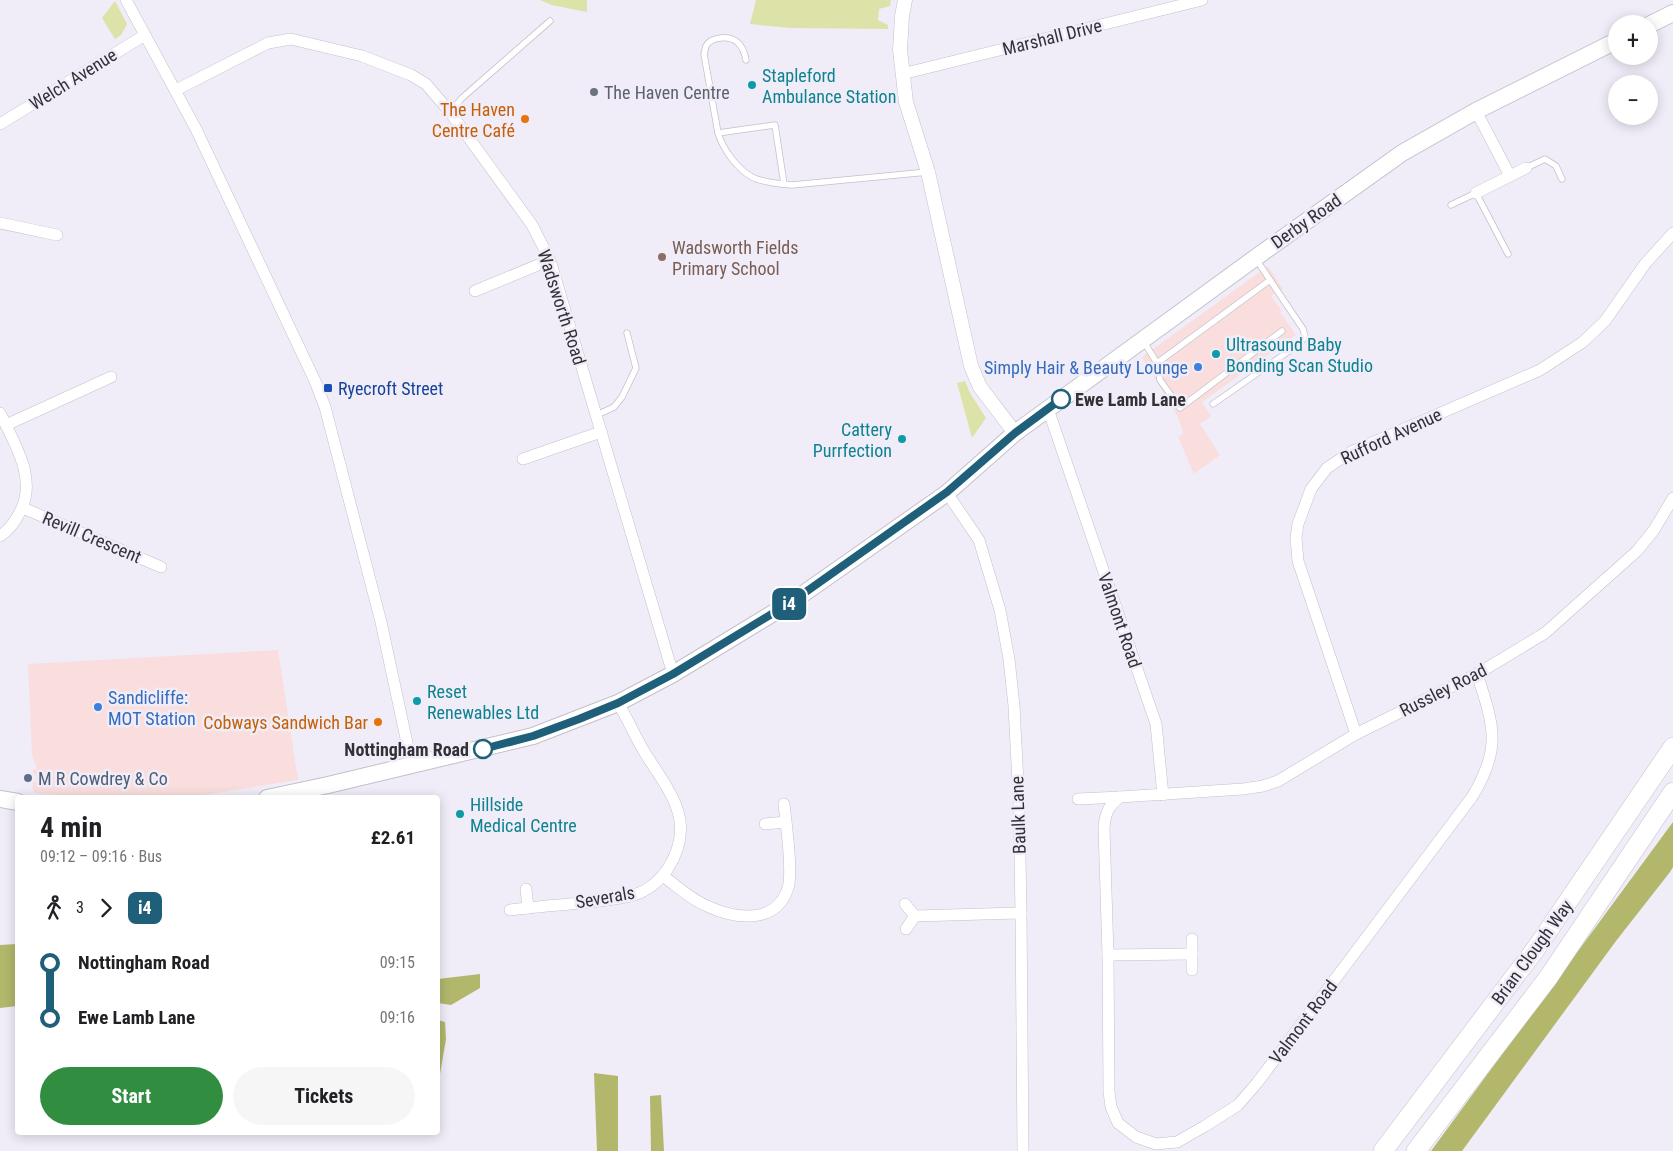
<!DOCTYPE html>
<meta charset="utf-8">
<style>
:root{--surface:#fff;--page:#f6f6f6;--text:#202124;--muted:#757577;--accent:#318e40}
body{margin:0;font-family:"Roboto Condensed",sans-serif;background:var(--page);color:var(--text);height:100vh;display:flex;flex-direction:column;font-size:19px;white-space:nowrap}
*{box-sizing:border-box;margin:0}
p{font-size:16px;color:var(--muted)}
.icon{flex:none;width:28px;height:28px;fill:none;stroke:currentColor;stroke-width:2;stroke-linecap:round;stroke-linejoin:round}
.map{position:relative;flex:1;overflow:hidden}
.sheet{position:absolute;left:15px;top:795px;width:425px;height:340px;display:flex;flex-direction:column;background:var(--surface);border-radius:5px;box-shadow:0 2px 12px #0003}
.sheet>*{flex:none}
.badge{padding:0 10px;border-radius:8px;font-size:18px;line-height:32px}
.controls{position:absolute;left:1608px;top:15px;display:grid;gap:10px}
.controls a{display:grid;place-items:center;width:50px;height:50px;border-radius:50%;background:var(--surface);box-shadow:0 2px 12px #0003;font-size:25px}
.map>.badge{position:absolute;translate:-50% -50%;box-shadow:0 0 0 2px #fff}
.legs{display:flex;align-items:center;gap:8px;height:55px;padding:0 25px;font-size:16px}
.legs p{margin-inline-start:auto}
.headline{display:flex;align-items:center;justify-content:space-between;height:85px;padding:0 25px}
h1{font-size:28px;font-weight:700;line-height:38px}
.action{display:flex;gap:10px;margin-top:auto;padding:10px 25px}
.action a{flex:1;height:58px;border-radius:30px;background:var(--accent);color:#fff;font-size:20px;font-weight:700;line-height:58px;text-align:center}
.action a+a{background:var(--page);color:var(--text)}
ul{padding:0 25px;list-style:none}
li{display:flex;align-items:center;gap:18px;height:55px;font-size:19px}
li i{display:grid;place-items:center;width:8px;height:100%;margin:0 6px;background:currentColor}
li i::after{content:'';width:12px;height:12px;margin:-6px;border:4px solid;border-radius:50%;background:var(--surface)}
li p{margin-inline-start:auto}
li:first-child i{background:linear-gradient(#0000 50%,currentColor 0)}
li:last-child i{background:linear-gradient(currentColor 50%,#0000 0)}
.map>svg:first-child{display:block}
.commercial{fill:#f9dedd}
.green{fill:#dde2a9}
.forest{fill:#b2b76c}
.lines{fill:none;stroke-linecap:round;stroke-linejoin:round}
.service-casing{stroke:#c3c0cb;stroke-width:7}
.minor-casing{stroke:#c3c0cb;stroke-width:12}
.tertiary-casing{stroke:#c3c0cb;stroke-width:15}
.secondary-casing{stroke:#c3c0cb;stroke-width:18}
.trunk-casing{stroke:#c3c0cb;stroke-width:20}
.service{stroke:#fff;stroke-width:5.5}
.minor{stroke:#fff;stroke-width:11}
.tertiary{stroke:#fff;stroke-width:14}
.secondary{stroke:#fff;stroke-width:16}
.trunk{stroke:#fff;stroke-width:19}
.line-1-casing{stroke:#fff;stroke-width:11}
.line-1{stroke:#1f5f7a;stroke-width:8}
.culture-dot{fill:#0f9aa8;stroke:#f0edf9;stroke-width:2}
.worship-dot{fill:#6b7280;stroke:#f0edf9;stroke-width:2}
.food-dot{fill:#e8710a;stroke:#f0edf9;stroke-width:2}
.education-dot{fill:#8d6e63;stroke:#f0edf9;stroke-width:2}
.shop-dot{fill:#3f7fe0;stroke:#f0edf9;stroke-width:2}
.transit-dot{fill:#1a4fb4;stroke:#f0edf9;stroke-width:2}
.stop-1-dot{fill:#fff;stroke:#1f5f7a;stroke-width:2.5}
.service-dot{fill:#5c6f8a;stroke:#f0edf9;stroke-width:2}
.labels{text-anchor:middle;dominant-baseline:central;stroke-width:5;stroke-linejoin:round;paint-order:stroke}
.street-label{font-size:18px;fill:#333136;stroke:#f0edf9}
.culture-label{font-size:18px;fill:#0d838f;stroke:#f0edf9;text-anchor:start}
.worship-label{font-size:18px;fill:#5b616d;stroke:#f0edf9;text-anchor:start}
.food-label{font-size:18px;fill:#c56008;stroke:#f0edf9;text-anchor:end}
.education-label{font-size:18px;fill:#785e54;stroke:#f0edf9;text-anchor:start}
.shop-label{font-size:18px;fill:#366cbe;stroke:#f0edf9;text-anchor:end}
.transit-label{font-size:18px;fill:#164399;stroke:#f0edf9;text-anchor:start}
.stop-label{font-size:18px;font-weight:bold;fill:#333136;stroke:#f0edf9;text-anchor:start}
.service-label{font-size:18px;fill:#4e5e75;stroke:#f0edf9;text-anchor:start}
</style>
<div class="map">
<svg width="1673" height="1151" viewBox="0 0 1673 1151">
<rect width="100%" height="100%" fill="#f0edf9"/>
<!-- commercial -->
<g class="commercial">
<polygon points="1268,266 1283,289 1271,296 1282,311 1280,312 1296,335 1202,402 1211,416 1200,424 1220,455 1194,474 1178,437 1183,433 1179,419 1142,357"/>
<polygon points="278,650 298,780 184,798 97,798 35,793 32,787 33,782 36,782 36,775 33,774 33,770 37,769 32,755 28,664"/>
</g>
<!-- green -->
<g class="green">
<polygon points="540,0 587,0 587,12 552,5"/>
<polygon points="756,0 891,0 890,6 879,9 878,20 888,25 888,29 790,28 750,24"/>
<polygon points="115,1 127,24 121,35 115,39 102,18"/>
<polygon points="965,381 970,393 986,418 972,438 957,383"/>
</g>
<!-- forest -->
<g class="forest">
<polygon points="1673,822 1673,867 1670,872 1616,941 1462,1151 1431,1151"/>
<polygon points="17,944 17,1006 0,1008 0,945"/>
<polygon points="480,974 480,988 451,1005 438,1003 438,979"/>
<polygon points="438,1020 445,1022 446,1039 440,1074 438,1074"/>
<polygon points="594,1073 618,1076 618,1151 597,1151"/>
<polygon points="661,1095 664,1151 651,1151 650,1096"/>
</g>
<g class="lines">
<!-- service casing -->
<g class="service-casing">
<g id="service">
<polyline points="450,112 462,98 550,21"/>
<path d="M718,133L704,54C705,51 705,49 706,46C711,37 729,35 737,42C742,46 745,54 746,60"/>
<polyline points="1526,168 1545,159 1556,166 1562,179"/>
<path d="M784,184L775,125L718,133C723,149 737,169 752,177C761,182 781,184 792,185L928,172"/>
<polyline points="1451,205 1476,193 1508,254"/>
<polyline points="1144,342 1157,363 1270,280 1256,259"/>
<polyline points="1157,363 1160,380 1180,408 1282,331"/>
<polyline points="1213,404 1299,344 1305,337 1303,329 1270,280"/>
<polyline points="597,415 614,407 622,397 636,368 627,333"/>
</g>
</g>
<!-- minor casing -->
<g class="minor-casing">
<g id="minor">
<polyline points="126,0 196,129 315,381 325,407 381,622 412,766"/>
<polyline points="902,74 1202,0"/>
<polyline points="176,90 268,43 291,39 362,56 411,75 426,84 450,112 532,225 550,260 673,674"/>
<polyline points="1476,111 1510,176"/>
<polyline points="0,124 145,35"/>
<polyline points="1476,193 1526,168"/>
<polyline points="0,223 57,235"/>
<polyline points="475,291 550,260"/>
<polyline points="1048,409 1156,724 1163,795"/>
<path d="M0,413C14,443 38,479 20,512C15,522 9,530 0,536"/>
<polyline points="6,425 111,377"/>
<polyline points="523,459 595,434 602,433"/>
<polyline points="947,493 979,540 1000,610 1009,659 1014,706 1019,803 1021,913 1023,1151"/>
<polyline points="23,508 161,567"/>
<path d="M1477,674C1494,726 1502,748 1472,797L1257,1083L1238,1105L1205,1126L1177,1142L1156,1144L1136,1137L1118,1123L1111,1107L1109,1092L1108,955L1104,828C1105,814 1108,806 1120,797L1243,789L1263,786L1278,781L1356,734L1477,674L1545,633L1637,551L1654,530L1673,498"/>
<polyline points="1356,734 1298,561 1296,538 1298,524 1311,489 1327,468 1351,452 1540,370 1583,342 1605,321 1645,264 1673,233"/>
<polyline points="1078,799 1120,797"/>
<polyline points="765,824 786,822"/>
<path d="M663,876C677,886 690,899 707,906C735,919 776,925 788,888C793,872 786,823 784,804"/>
<polyline points="526,889 528,908"/>
<polyline points="905,904 915,916 906,929"/>
<path d="M510,910C534,907 558,905 582,903C599,901 617,900 634,895C647,891 659,881 667,870C698,822 670,793 645,753C635,737 628,719 618,703"/>
<polyline points="915,916 1021,913"/>
<polyline points="1192,939 1192,970"/>
<polyline points="1108,955 1192,954"/>
</g>
</g>
<!-- tertiary casing -->
<g class="tertiary-casing">
<polyline id="tertiary" points="905,0 902,16 900,50 906,102 928,172 971,366 980,387 1015,433"/>
</g>
<!-- secondary casing -->
<g class="secondary-casing">
<g id="secondary">
<polyline points="1649,25 1673,13"/>
<polyline points="267,798 328,785 533,736 618,703 673,674 793,601 947,493 1015,433 1255,258 1402,153 1476,111 1616,41"/>
<polyline points="0,799 18,802"/>
</g>
</g>
<!-- trunk casing -->
<g class="trunk-casing">
<g id="trunk">
<polyline points="1383,1151 1537,947 1673,747"/>
<polyline points="1416,1151 1548,978 1673,792"/>
</g>
</g>
<!-- service -->
<use href="#service" class="service"/>
<!-- minor -->
<use href="#minor" class="minor"/>
<!-- tertiary -->
<use href="#tertiary" class="tertiary"/>
<!-- secondary -->
<use href="#secondary" class="secondary"/>
<!-- trunk -->
<use href="#trunk" class="trunk"/>
</g>
<g class="lines">
<!-- line-1 casing -->
<g class="line-1-casing">
<polyline id="line-1" points="483,749 533,736 579,719 618,703 673,674 793,601 947,492 1015,433 1061,399"/>
</g>
<!-- line-1 -->
<use href="#line-1" class="line-1"/>
</g>
<!-- markers -->
<g class="culture-dot">
<circle cx="752" cy="85" r="5"/>
<circle cx="1216" cy="354" r="5"/>
<circle cx="902" cy="439" r="5"/>
<circle cx="417" cy="701" r="5"/>
<circle cx="460" cy="814" r="5"/>
</g>
<circle class="worship-dot" cx="594" cy="92" r="5"/>
<g class="food-dot">
<circle cx="525" cy="119" r="5"/>
<circle cx="378" cy="722" r="5"/>
</g>
<circle class="education-dot" cx="662" cy="257" r="5"/>
<g class="shop-dot">
<circle cx="1198" cy="367" r="5"/>
<circle cx="98" cy="707" r="5"/>
</g>
<rect class="transit-dot" x="323" y="383" width="10" height="10" rx="2.5"/>
<g class="stop-1-dot">
<circle cx="1061" cy="399" r="9"/>
<circle cx="483" cy="749" r="9"/>
</g>
<circle class="service-dot" cx="28" cy="778" r="5"/>
<g class="labels">
<!-- street labels -->
<g class="street-label">
<text transform="translate(1052 37) rotate(-14)">Marshall Drive</text>
<text transform="translate(73 79) rotate(-32)">Welch Avenue</text>
<text transform="translate(1306 221) rotate(-35)">Derby Road</text>
<text transform="translate(562 307) rotate(72)">Wadsworth Road</text>
<text transform="translate(1391 436) rotate(-25)">Rufford Avenue</text>
<text transform="translate(92 537) rotate(23)">Revill Crescent</text>
<text transform="translate(1120 620) rotate(71)">Valmont Road</text>
<text transform="translate(1443 690) rotate(-27)">Russley Road</text>
<text transform="translate(1018 815) rotate(-92)">Baulk Lane</text>
<text transform="translate(605 897) rotate(-10)">Severals</text>
<text transform="translate(1532 952) rotate(-54)">Brian Clough Way</text>
<text transform="translate(1303 1022) rotate(-53)">Valmont Road</text>
</g>
<!-- culture labels -->
<g class="culture-label">
<text x="762" y="75">Stapleford<tspan x="762" dy="21">Ambulance Station</tspan></text>
<text x="1226" y="344">Ultrasound Baby<tspan x="1226" dy="21">Bonding Scan Studio</tspan></text>
<text x="892" y="429" text-anchor="end">Cattery<tspan x="892" dy="21">Purrfection</tspan></text>
<text x="427" y="691">Reset<tspan x="427" dy="21">Renewables Ltd</tspan></text>
<text x="470" y="804">Hillside<tspan x="470" dy="21">Medical Centre</tspan></text>
</g>
<!-- worship labels -->
<g class="worship-label">
<text x="604" y="92">The Haven Centre</text>
</g>
<!-- food labels -->
<g class="food-label">
<text x="515" y="109">The Haven<tspan x="515" dy="21">Centre Café</tspan></text>
<text x="368" y="722">Cobways Sandwich Bar</text>
</g>
<!-- education labels -->
<g class="education-label">
<text x="672" y="247">Wadsworth Fields<tspan x="672" dy="21">Primary School</tspan></text>
</g>
<!-- shop labels -->
<g class="shop-label">
<text x="1188" y="367">Simply Hair &amp; Beauty Lounge</text>
<text x="108" y="697" text-anchor="start">Sandicliffe:<tspan x="108" dy="21">MOT Station</tspan></text>
</g>
<!-- transit labels -->
<g class="transit-label">
<text x="338" y="388">Ryecroft Street</text>
</g>
<!-- stop labels -->
<g class="stop-label">
<text x="1075" y="399">Ewe Lamb Lane</text>
<text x="469" y="749" text-anchor="end">Nottingham Road</text>
</g>
<!-- service labels -->
<g class="service-label">
<text x="38" y="778">M R Cowdrey &amp; Co</text>
</g>
</g>
</svg>
<div class="controls">
<a>+</a>
<a>−</a>
</div>
<b class="badge" style="left:789px;top:604px;background:#1f5f7a;color:#fff">i4</b>
<section class="sheet">
<div class="headline"><div><h1>4 min</h1><p>09:12 – 09:16 · Bus</p></div><b>£2.61</b></div>
<div class="legs"><svg class="icon" aria-label="walk" viewBox="0 0 24 24"><circle cx="13" cy="4" r="2"/><path d="M13 8l-2 6 4 7M11 14l-3 7M7 12l3-4h3l4 4"/></svg>3<svg class="icon" aria-label="forward" viewBox="0 0 24 24"><path d="M9 5l7 7-7 7"/></svg><b class="badge" style="background:#1f5f7a;color:#fff">i4</b></div>
<ul>
<li><i style="color:#1f5f7a"></i><b>Nottingham Road</b><p>09:15</p></li>
<li><i style="color:#1f5f7a"></i><b>Ewe Lamb Lane</b><p>09:16</p></li>
</ul>
<div class="action"><a>Start</a><a>Tickets</a></div>
</section>
</div>
